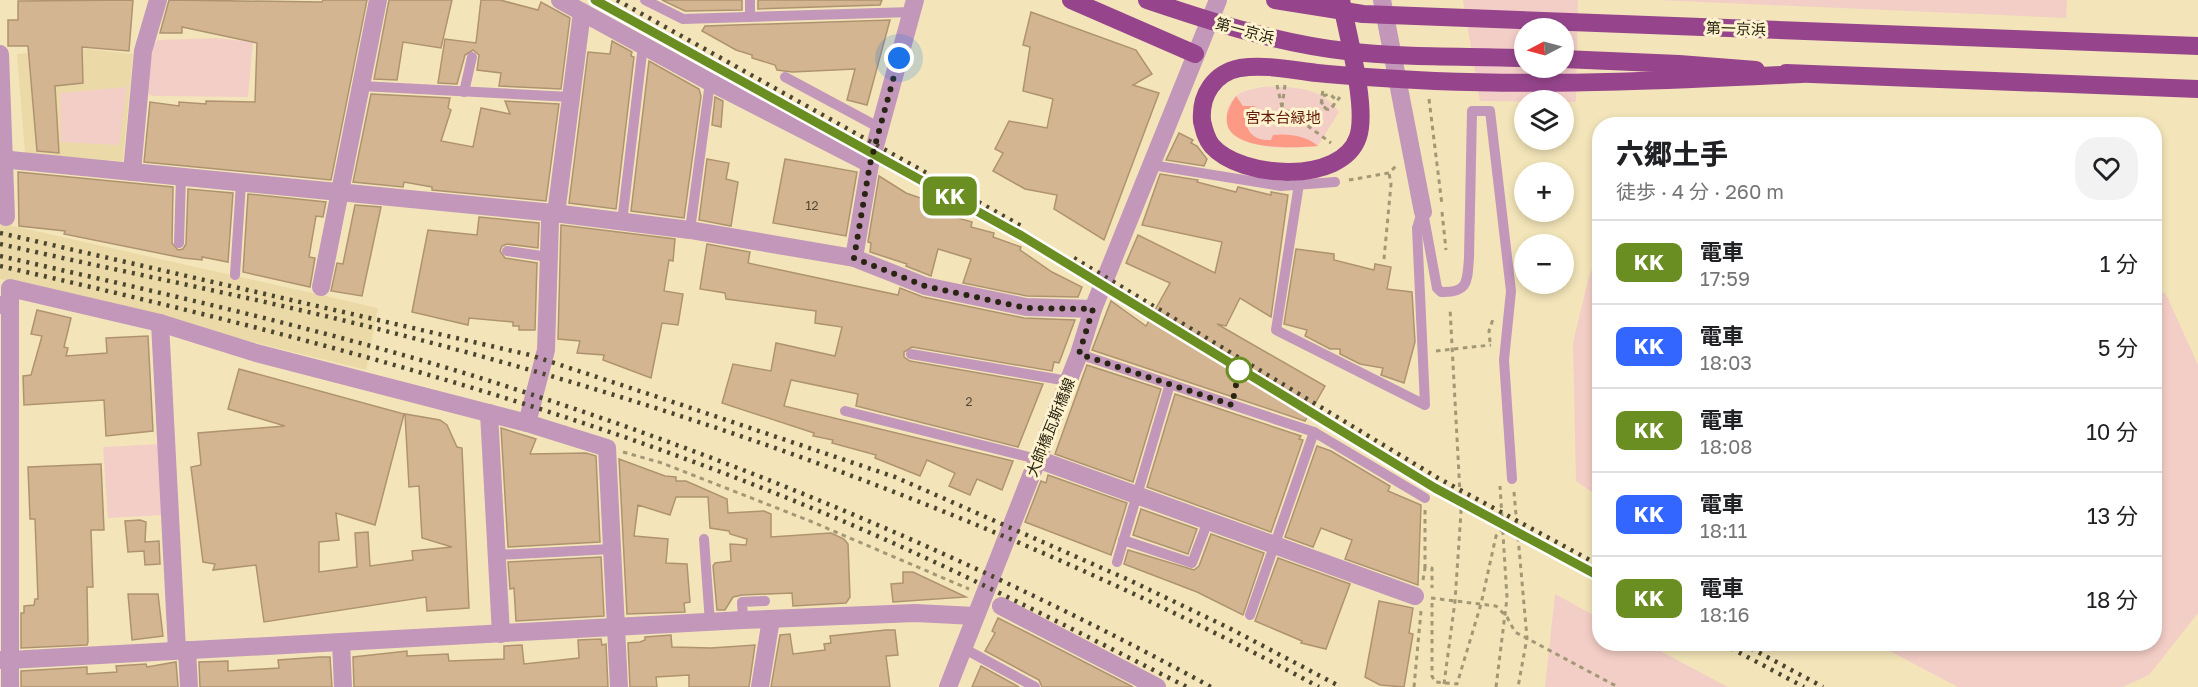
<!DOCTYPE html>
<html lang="ja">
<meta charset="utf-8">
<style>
:root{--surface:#fff;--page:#f2f2f2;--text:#202124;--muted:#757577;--line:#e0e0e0}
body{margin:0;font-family:"Golos Text","Noto Sans JP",sans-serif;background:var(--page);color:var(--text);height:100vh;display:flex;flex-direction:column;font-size:22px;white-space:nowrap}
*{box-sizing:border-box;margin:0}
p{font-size:20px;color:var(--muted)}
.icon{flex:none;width:33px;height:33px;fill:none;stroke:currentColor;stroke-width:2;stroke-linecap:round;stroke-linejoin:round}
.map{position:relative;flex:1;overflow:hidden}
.sheet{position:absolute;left:1592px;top:117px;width:570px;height:534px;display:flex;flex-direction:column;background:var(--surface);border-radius:24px;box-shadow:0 3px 9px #0003}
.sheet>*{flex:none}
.badge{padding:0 12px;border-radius:9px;font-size:21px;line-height:39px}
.needle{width:39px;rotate:264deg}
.fabs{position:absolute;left:1514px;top:18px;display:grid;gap:12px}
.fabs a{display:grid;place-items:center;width:60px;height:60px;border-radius:50%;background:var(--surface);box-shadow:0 3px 9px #0003;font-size:30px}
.you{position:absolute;width:30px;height:30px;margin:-15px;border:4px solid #fff;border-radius:50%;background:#1a73e8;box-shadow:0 0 0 9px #1a73e833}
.map>.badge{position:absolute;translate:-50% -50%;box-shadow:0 0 0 3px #fff}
.round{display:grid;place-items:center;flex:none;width:63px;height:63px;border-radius:24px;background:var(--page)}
.head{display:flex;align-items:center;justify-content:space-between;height:102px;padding:0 24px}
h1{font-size:28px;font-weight:800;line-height:45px}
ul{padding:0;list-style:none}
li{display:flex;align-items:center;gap:18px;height:84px;padding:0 24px;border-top:2px solid var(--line)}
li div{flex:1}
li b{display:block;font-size:22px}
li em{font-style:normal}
li .badge{min-width:66px;font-weight:700;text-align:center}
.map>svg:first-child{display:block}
.built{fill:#ebdaa7;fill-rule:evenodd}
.green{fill:#f3cec6;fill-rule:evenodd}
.forest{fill:#fc9a86}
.building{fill:#d3b591;stroke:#af9370;stroke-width:1.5}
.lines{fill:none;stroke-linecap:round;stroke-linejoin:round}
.path{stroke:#a29876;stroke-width:3;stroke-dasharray:4.5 4.5;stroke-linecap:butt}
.service{stroke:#c297ba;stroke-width:10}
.minor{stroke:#c297ba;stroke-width:18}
.tertiary{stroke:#c297ba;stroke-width:18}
.trunk{stroke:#96458d;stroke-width:18}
.rail{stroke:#4c452f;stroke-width:4.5;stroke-dasharray:3 6;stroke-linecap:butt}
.trunk-bridge{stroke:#96458d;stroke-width:18}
.line-casing{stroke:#fff;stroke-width:14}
.line{stroke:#6b8e23;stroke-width:9}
.walk{stroke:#2a2413;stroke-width:6;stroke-dasharray:0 10.8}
.stop-dot{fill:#fff;stroke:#6b8e23;stroke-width:3}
.labels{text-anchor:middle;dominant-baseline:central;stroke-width:6;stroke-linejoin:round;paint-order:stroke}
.number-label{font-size:12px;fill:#544832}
.street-label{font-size:15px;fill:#2a2413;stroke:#fef3cf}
.park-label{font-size:15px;fill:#63180b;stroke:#fef3cf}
</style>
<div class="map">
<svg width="2198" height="687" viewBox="0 0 2198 687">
<rect width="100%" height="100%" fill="#f3e5b9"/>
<!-- built -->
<g class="built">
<path d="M79,48L133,54L123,161L25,154L17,54ZM82,54L83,83L55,86L59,153L37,152L28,55Z"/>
<polygon points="0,223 378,308 366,370 0,279"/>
</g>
<!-- green -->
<g class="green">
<path d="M1463,0H1578L1576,102L1480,101ZM1524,28H1563V68H1524Z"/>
<polygon points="1658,0 2067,0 2066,18"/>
<polygon points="216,38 253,42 248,97 154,96 145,93 148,48 158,40"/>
<polygon points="127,87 119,145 61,142 60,93"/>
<path d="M1262,87C1291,86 1323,87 1339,112L1318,146C1293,148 1268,150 1245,141C1226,133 1220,110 1236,96C1243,90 1254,89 1262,87Z"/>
<polygon points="1725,118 1777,118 1810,124 1696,124"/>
<polygon points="1599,253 1599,497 1576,481 1573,343 1589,276"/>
<polygon points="2154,289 2166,294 2198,365 2198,613 2149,675 2123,687 1958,687 1876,644 2154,644"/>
<polygon points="160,444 163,515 108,518 103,447"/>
<polygon points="1555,594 1599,618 1599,644 1647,644 1728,687 1545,687"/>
</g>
<!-- forest -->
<path class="forest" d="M1236,96L1243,106H1255L1256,114L1246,123C1249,136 1258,141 1271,140L1273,135C1288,133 1307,136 1318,146C1286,149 1198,151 1236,96Z"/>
<!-- building -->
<g class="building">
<polygon points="133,0 129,51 82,47 83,83 55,86 59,153 37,151 28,46 8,46 8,20 18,20 18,1"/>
<polygon points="169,0 322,2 323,0 367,0 331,180 144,162 150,102 179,106 179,102 206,104 206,101 255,102 257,43 182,27 182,33 160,33"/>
<polygon points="389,0 452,0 441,48 403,42 397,80 374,79"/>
<polygon points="481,0 500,0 538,10 541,2 570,18 561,89 499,86 501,73 477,70 479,55 473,50 465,55 457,84 438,83 445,39 476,43"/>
<polygon points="662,0 742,0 742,10 685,11"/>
<polygon points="758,0 882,0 880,5 758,9"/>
<polygon points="1031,12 1136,50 1152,74 1133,85 1159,93 1104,240 1054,209 1057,195 1025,189 993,171 1003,153 995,149 1009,121 1047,128 1053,99 1023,91 1030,47 1023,45"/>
<polygon points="890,20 867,105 847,100 855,69 792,72 777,70 775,65 752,58 752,55 736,50 702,31 705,26"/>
<polygon points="612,41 632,52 631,56 634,57 616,209 569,203 588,52 610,54"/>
<polygon points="649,61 699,89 701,96 684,218 631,211"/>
<polygon points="371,94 450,98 448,108 451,110 441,141 473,147 481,108 510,114 505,101 559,104 546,201 432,190 432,187 404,182 403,187 353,182"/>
<polygon points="715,97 723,101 721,127 712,125"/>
<polygon points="1179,133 1193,140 1191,143 1197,146 1207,159 1204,166 1166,160"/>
<polygon points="707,159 729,163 726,179 738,182 731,226 699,220"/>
<polygon points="785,159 857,172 846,236 773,223"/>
<polygon points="18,172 173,187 172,243 178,250 183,249 186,244 188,189 233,193 228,262 202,257 202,260 183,258 64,234 65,231 19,226"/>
<polygon points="1160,174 1198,180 1197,182 1236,192 1238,187 1271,195 1271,192 1288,195 1271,317 1240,298 1226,326 1217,324 1325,386 1305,421 1092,350 1111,301 1146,326 1170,283 1126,263 1138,235 1215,273 1222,242 1142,225"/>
<polygon points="879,176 906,193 932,202 932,206 953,211 951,216 972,222 971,227 994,233 993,237 1021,247 1020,250 1052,272 1082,287 1078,297 1027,296 963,283 971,259 938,249 931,276 906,266 907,264 870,252 871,243 868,242"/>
<polygon points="248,194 326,202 323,217 316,216 309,257 315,258 310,287 243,272"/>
<polygon points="355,205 381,207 362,296 331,291 337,263 343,264"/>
<polygon points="479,217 539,223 538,248 507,244 502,246 500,251 505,258 537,263 535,330 519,330 519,326 513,326 513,322 469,318 468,325 412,312 428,230 477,235"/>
<polygon points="561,225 675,239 673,261 669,260 664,291 683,294 678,325 662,323 651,378 603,360 604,355 577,353 580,341 558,339"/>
<polygon points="707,244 750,252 748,263 898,295 900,288 923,297 1024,318 1075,320 1059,363 1054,362 1052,371 912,347 904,352 904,357 910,361 1043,384 1018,447 856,406 858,394 791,380 784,406 1013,461 1002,490 977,479 970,495 949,486 955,473 927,460 920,476 875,458 876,455 832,443 833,440 813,436 814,433 722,403 733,364 771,371 776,343 835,356 842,327 815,323 816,311 726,299 725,293 700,289"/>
<polygon points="1296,249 1334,254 1334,260 1374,270 1375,264 1391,267 1387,289 1412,292 1415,342 1404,383 1381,375 1383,368 1360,364 1340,354 1340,349 1330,349 1305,336 1307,330 1284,324"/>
<polygon points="37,310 71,318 64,347 68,348 66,356 107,353 106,338 148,336 153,431 106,436 104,400 24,405 23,376 31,375 42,336 31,334"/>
<polygon points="1087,365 1161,389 1133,482 1055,454"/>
<polygon points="239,369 404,414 375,525 336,513 339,540 319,542 319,572 357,567 355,533 368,532 370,566 413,560 412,551 452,547 422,538 419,486 409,487 405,414 440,420 447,425 457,447 462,448 469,608 427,611 426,597 264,622 256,565 213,570 215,564 203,562 191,467 201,465 198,433 285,426 228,409"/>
<polygon points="1175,394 1301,436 1299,439 1303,440 1271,532 1147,487"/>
<polygon points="501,428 536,439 530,454 586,453 596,456 600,542 508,547"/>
<polygon points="1317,446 1331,451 1390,486 1388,491 1421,505 1418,585 1345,559 1352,540 1321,528 1313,547 1285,537"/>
<polygon points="619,459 665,476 676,477 676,481 686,481 727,499 728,513 764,511 771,514 771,537 831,533 844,539 848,544 850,597 846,603 793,606 792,593 742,595 733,597 725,610 717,610 713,566 715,563 731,561 730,544 746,545 747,539 730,534 729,531 710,528 708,497 676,497 670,515 638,505 634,536 668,539 666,563 687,564 690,602 684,603 685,612 627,614"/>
<polygon points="101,464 104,530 91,530 93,587 87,587 88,642 87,645 21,648 21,613 24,613 24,606 34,605 35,599 38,599 35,519 30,519 28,467"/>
<polygon points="1048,475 1127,503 1111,555 1025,522 1041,481 1046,483"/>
<polygon points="1141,509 1197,529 1188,554 1133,535"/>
<polygon points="140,520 146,522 145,542 159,541 160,564 145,565 144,551 128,552 125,521"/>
<polygon points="1211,534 1264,553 1243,615 1197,592 1124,564 1128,550 1194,570 1199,566"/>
<polygon points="601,557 604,616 516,621 514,588 510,589 508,562"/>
<polygon points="1278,558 1350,584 1326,649 1301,643 1302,641 1255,621"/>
<polygon points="903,572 913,572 966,597 893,602 891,584 903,583"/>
<polygon points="128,594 158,594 163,636 132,640"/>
<polygon points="1379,601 1413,608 1409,633 1413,634 1404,687 1380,685 1365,677"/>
<polygon points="998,618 1026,632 1133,687 1042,687 1039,680 985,651 995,633 992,631"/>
<polygon points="886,630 895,630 898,655 886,656 890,687 771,687 780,635 790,634 793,654 825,650 824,644 831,643 830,636"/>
<polygon points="671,635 672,647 711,648 755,645 749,687 689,687 689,675 656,677 657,687 630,687 628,643 640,642 645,640 645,637"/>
<polygon points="601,639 602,645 606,644 608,687 354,687 353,657 407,651 407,656 448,654 449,661 504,659 504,646 522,645 524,664 579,658 578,640"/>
<polygon points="320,657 330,657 332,687 200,687 199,662 228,661 228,671 279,668 278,660"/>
<polygon points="176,662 178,687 21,687 21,671 87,667 87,674 117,672 116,666 146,664 147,667"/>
<polygon points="981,666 1019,687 972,687"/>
</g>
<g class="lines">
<!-- path -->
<g class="path">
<polyline points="1277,85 1282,107"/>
<polyline points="1285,85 1282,107 1331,143"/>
<path d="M1323,91C1317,112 1334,116 1335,99L1330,94L1322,96L1321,105L1327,109C1333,108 1336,102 1340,97"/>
<polyline points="1429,99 1442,205"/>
<polyline points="1349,180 1389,173 1396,166"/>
<polyline points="1442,212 1446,250"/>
<polyline points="1384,259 1391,184 1389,173"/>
<polyline points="1490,342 1489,331 1493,319"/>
<polyline points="1436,351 1491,345"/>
<polyline points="623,452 662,463 810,521 969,589"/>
<polyline points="1514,492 1527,638 1518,687"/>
<polyline points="1425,510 1425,568"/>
<polyline points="1423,580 1425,568 1432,568 1432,588"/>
<polyline points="1431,598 1496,606 1507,617 1515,632 1618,687"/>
<polyline points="1432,603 1432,676 1435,682 1457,684 1481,604 1496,536 1503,528"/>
<polyline points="1444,684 1455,601 1461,512 1450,308"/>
<polyline points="1414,687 1421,611"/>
<polyline points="1496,687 1507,598 1500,486"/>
</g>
<!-- service -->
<g class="service">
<polyline points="645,0 683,19 912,12"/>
<polyline points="750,17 750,0"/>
<polyline points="785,77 880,128"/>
<polyline points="361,86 570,97"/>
<polyline points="464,92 472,57"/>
<polyline points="1152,165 1281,186 1335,182"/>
<polyline points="1299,184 1276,330 1425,405 1417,228 1422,212"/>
<path d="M1423,212L1437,288L1441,292C1469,293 1467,281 1469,258L1472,111H1490L1511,291L1504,360L1512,479"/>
<polyline points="622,222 643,45"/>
<polyline points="690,230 710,82"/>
<polyline points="179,243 181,177"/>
<polyline points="507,251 549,257"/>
<polyline points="235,275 241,183"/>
<polyline points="911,354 1068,381"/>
<polyline points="1079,354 1314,432 1250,615"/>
<polyline points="845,411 1037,459"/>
<polyline points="1314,432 1425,498"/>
<polyline points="704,539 710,623"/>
<polyline points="1123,540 1192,563 1208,521"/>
<polyline points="497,555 612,549"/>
<polyline points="1117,562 1170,384"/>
<polyline points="743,620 742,602 765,601"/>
<polyline points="963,648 1035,687"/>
</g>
<!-- minor -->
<g class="minor">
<polyline points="560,0 710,82 870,164"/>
<polyline points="1382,0 1423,212"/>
<polyline points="0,54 6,217"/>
<polyline points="0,159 554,213 690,230 854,258 925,286 1026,307 1093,309"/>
<polyline points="132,172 143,51 158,0"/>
<polyline points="854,258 870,164 915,0"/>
<polyline points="321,287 378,0"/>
<polyline points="160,323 177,650"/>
<polyline points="489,413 501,634"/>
<polyline points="527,423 546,350 550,221 557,206 582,12"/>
<polyline points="1037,459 1415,596"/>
<polyline points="1001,606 1157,687"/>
<polyline points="341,642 343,687"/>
<polyline points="187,650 189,687"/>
<polyline points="9,660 743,620 915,613 975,616"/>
<polyline points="10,687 10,288 160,323 256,353 527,423 607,448 619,687"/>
<polyline points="760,687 771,619"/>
</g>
<!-- tertiary -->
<g class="tertiary">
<polyline points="0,305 9,304"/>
<polyline points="0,660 9,660"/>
<polyline points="948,687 1079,354 1093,309 1218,0"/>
</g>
<!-- trunk -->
<g class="trunk">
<polyline points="1071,0 1195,54"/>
<polyline points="1563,59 1679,64 1756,70"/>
<polyline points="1786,73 2198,89"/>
<path d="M1202,121C1204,130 1206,139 1212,146C1241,179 1342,185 1358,137C1368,108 1347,32 1341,0"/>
</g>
<!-- rail -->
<g class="rail">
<polyline points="595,0 1022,236 1435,488 1599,576"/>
<polyline points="617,0 1025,228"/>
<polyline points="0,233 530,355 682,405 895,477 1129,580 1229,628 1341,687"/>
<path d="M0,244C123,272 247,296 370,327C698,409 1021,526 1319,687"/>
<path d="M0,256C175,296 350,335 521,391C758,468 992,567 1211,687"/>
<polyline points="1074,258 1438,478 1599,565"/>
<path d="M0,266C277,329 552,400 814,509C941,561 1064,625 1187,687"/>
<polyline points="1723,644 1804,687"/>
<polyline points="1743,644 1823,687"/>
</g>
<!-- trunk-bridge -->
<g class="trunk-bridge">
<path d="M1147,0C1212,22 1277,43 1346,51C1402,58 1467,56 1524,58"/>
<polyline points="1275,0 1363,14 2198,46"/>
<path d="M1202,121C1200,95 1214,73 1240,68C1265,64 1292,70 1317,73C1356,77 1395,79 1435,81C1557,86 1680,80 1802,74"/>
</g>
</g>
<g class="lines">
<!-- line casing -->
<g class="line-casing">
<polyline id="line" points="595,0 1022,236 1435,488 1599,576"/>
</g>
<!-- line -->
<use href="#line" class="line"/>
<!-- walk -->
<polyline class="walk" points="899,58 870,164 854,258 925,286 1026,308 1093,309 1079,354 1232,405 1239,370"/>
</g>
<!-- markers -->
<circle class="stop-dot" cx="1239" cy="370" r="12"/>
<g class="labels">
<!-- number labels -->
<g class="number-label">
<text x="812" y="205">12</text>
<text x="969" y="401">2</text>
</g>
<!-- street labels -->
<g class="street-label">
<text transform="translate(1736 28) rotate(2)">第一京浜</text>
<text transform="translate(1245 30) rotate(15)">第一京浜</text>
<text transform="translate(1050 427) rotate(-68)">大師橋瓦斯橋線</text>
</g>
<!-- park labels -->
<g class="park-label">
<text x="1283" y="117">宮本台緑地</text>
</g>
</g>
</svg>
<div class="fabs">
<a><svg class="needle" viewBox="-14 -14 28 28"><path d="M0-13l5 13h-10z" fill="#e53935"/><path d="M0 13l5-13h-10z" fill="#757577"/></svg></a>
<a><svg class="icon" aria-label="layers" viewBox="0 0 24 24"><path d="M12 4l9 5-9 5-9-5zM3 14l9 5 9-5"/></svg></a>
<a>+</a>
<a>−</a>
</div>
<div class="you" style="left:899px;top:58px"></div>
<b class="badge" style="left:950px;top:196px;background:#6b8e23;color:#fff">KK</b>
<section class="sheet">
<div class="head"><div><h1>六郷土手</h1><p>徒歩 · 4 分 · 260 m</p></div><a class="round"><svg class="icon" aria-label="heart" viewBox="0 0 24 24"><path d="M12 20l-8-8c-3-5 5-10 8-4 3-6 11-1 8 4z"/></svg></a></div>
<ul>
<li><span class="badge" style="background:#6b8e23;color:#fff">KK</span><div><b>電車</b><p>17:59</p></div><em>1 分</em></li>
<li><span class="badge" style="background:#36f;color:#fff">KK</span><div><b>電車</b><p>18:03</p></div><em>5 分</em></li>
<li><span class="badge" style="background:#6b8e23;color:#fff">KK</span><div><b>電車</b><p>18:08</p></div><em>10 分</em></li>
<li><span class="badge" style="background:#36f;color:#fff">KK</span><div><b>電車</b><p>18:11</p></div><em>13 分</em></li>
<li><span class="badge" style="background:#6b8e23;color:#fff">KK</span><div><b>電車</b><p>18:16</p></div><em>18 分</em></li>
</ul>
</section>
</div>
